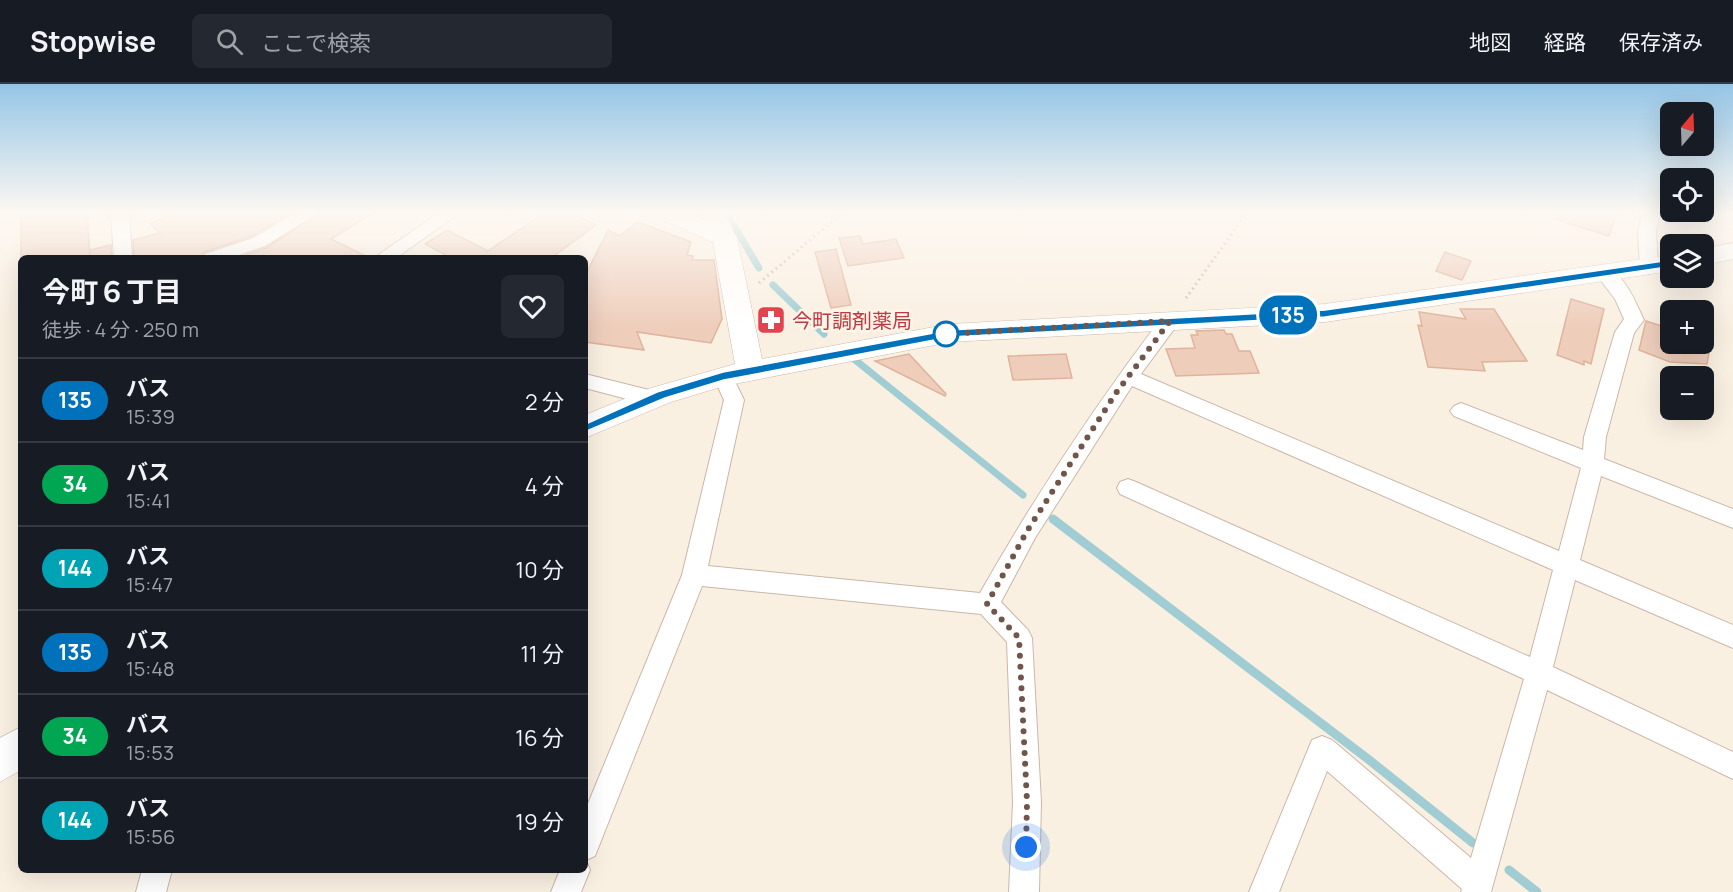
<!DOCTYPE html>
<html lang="ja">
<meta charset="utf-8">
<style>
:root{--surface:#171b24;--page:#242831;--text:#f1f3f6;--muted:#9ea1a6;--line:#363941}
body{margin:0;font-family:Manrope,"Noto Sans JP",sans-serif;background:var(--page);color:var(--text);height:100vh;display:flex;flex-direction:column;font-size:22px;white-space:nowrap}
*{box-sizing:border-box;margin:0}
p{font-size:20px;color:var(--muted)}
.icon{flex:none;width:33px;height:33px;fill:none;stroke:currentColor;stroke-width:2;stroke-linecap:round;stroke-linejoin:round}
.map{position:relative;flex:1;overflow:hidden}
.sheet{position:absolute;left:18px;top:171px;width:570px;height:618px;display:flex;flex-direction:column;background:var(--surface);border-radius:9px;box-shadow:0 6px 24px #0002}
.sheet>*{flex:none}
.badge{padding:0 12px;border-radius:20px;font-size:21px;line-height:39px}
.needle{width:39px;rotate:19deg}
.controls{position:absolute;left:1660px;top:18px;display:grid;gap:12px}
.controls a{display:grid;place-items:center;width:54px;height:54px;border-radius:9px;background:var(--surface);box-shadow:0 6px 24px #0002;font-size:30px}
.you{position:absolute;width:30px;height:30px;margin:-15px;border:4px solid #fff;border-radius:50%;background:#1a73e8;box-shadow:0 0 0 9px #1a73e833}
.map>.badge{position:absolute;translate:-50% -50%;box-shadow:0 0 0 3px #fff}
.round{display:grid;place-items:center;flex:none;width:63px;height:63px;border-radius:9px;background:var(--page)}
.overview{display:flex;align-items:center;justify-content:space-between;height:102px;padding:0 24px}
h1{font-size:28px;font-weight:700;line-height:45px}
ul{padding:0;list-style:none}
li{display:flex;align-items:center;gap:18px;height:84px;padding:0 24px;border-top:2px solid var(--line)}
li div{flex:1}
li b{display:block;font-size:22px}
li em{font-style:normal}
li .badge{min-width:66px;font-weight:700;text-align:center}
header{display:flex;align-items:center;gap:36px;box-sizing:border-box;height:84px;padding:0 30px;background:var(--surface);border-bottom:2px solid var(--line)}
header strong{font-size:28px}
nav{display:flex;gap:33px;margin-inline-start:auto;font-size:21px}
.search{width:420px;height:54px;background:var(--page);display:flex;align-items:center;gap:15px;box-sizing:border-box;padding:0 21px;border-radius:9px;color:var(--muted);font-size:22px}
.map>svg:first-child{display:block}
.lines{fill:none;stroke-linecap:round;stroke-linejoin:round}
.stream-far1{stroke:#9fcdd3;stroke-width:7}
.stream{stroke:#9fcdd3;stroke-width:9}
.building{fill:#eecdbb;stroke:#dfb39c;stroke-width:1.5}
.street-casing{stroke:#cab7a9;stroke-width:2}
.secondary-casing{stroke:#cfb9aa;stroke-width:1}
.path{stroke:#d2b09f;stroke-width:3;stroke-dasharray:1.5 4;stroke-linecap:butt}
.street{fill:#fff;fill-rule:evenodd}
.secondary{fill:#fff;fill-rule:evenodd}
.line{fill:#0072bc;stroke:#fff;stroke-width:1.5}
.walk{stroke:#70564a;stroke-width:6;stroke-dasharray:0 10.8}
.stop-dot{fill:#fff;stroke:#0072bc;stroke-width:3}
.labels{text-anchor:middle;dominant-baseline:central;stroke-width:5;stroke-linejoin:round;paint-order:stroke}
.health-label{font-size:20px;fill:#be3a42;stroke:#fef4e7;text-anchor:start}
</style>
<header>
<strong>Stopwise</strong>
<div class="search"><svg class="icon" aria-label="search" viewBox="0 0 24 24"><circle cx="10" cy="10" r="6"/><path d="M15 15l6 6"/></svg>ここで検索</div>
<nav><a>地図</a><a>経路</a><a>保存済み</a></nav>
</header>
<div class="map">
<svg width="1733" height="808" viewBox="0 0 1733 808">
<rect width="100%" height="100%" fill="#faf0e2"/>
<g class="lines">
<!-- stream-far1 -->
<g class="stream-far1">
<polyline points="727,130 759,184"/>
<polyline points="773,201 824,250"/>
<polyline points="854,275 1023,411"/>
</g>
<!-- stream -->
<g class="stream">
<polyline points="1053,435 1368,675 1473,759"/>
<polyline points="1509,786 1537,808"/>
</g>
</g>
<!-- building -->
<g class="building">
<polygon points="21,130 87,130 90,174 21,174"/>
<polygon points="170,130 289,130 252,152 204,168 200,174 134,174 133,156 160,149 150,140"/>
<polygon points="318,130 371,130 331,155 370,174 237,174 266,164"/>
<polygon points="542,130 574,130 596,141 551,174 451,174 425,160 447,146 488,167"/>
<polygon points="1555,130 1616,130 1609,152 1555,135"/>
<polygon points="638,138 691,158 687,171 693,172 692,176 714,176 722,235 711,259 637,248 644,266 585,258 585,192 608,146 619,152"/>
<polygon points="860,152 863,160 896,155 904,174 848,182 839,154"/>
<polygon points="111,161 112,174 91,174 90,166"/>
<polygon points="836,165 851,221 831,224 815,168"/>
<polygon points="1445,168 1471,177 1462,196 1436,187"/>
<polygon points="1571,215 1604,225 1591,280 1584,277 1584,281 1557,271"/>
<polygon points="1460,225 1494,225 1527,277 1482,278 1485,287 1428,283 1418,241 1422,242 1419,228 1466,235"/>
<polygon points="1646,237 1671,245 1671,260 1704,260 1704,256 1711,258 1707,280 1670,278 1639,266"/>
<polygon points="1224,246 1226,250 1232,250 1239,267 1250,267 1259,289 1176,292 1166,265 1195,264 1191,251 1198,251 1196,247"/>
<polygon points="909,270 946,310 945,312 875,277"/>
<polygon points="1066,270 1072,294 1013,296 1008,272"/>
</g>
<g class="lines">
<!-- street casing -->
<g class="street-casing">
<g id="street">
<polygon points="111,130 129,130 132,174 114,174"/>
<polygon points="294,130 316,130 265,162 230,174 202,174 205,170 253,154"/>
<polygon points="437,130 458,130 396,174 374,174"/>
<polygon points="1642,130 1660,130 1656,147 1658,184 1649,190 1640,184 1638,147"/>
<path d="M1604,183C1624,188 1636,219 1644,236L1634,249L1606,353L1604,375L1733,425V444L1601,392L1580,476L1733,541V564L1575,496L1553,583L1733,668V695L1547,606L1491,808H1461L1462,805L1327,687L1279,808H1249L1312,656L1322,652L1332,656L1471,774L1524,595L1120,410L1117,404L1120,398L1128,395L1136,398L1530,573L1553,486L1132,302L1035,454L1001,518L1028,546L1032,554L1041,718L1039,808H1009L1013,718L1007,558L981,530L702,502L595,772L586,776L590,786L581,808H551L560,786H585V727L682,491L724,316L713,292L716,287L723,285L730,287L744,316L708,482L980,509C1035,412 1096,320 1163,232H1177L1180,237L1141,290L1559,467L1581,384L1454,332L1450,327L1454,322L1461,319L1583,366L1584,353L1615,248L1624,235L1615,215L1595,189Z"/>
<polygon points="585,290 661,309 664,314 661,319 654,322 585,304"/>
<polygon points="142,786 172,786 166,808 136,808"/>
</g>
</g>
<!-- secondary casing -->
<g class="secondary-casing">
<g id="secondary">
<polygon points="658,130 691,130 703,135 701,130 725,130 737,154 762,275 950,240 1325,220 1671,171 1671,187 1325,238 950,258 724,302 671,318 585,354 585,331 651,304 735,280 713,158 661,135"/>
<polygon points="1733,159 1733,175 1704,181 1704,165"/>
<polygon points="21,643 21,686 0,698 0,654"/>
</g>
</g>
<!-- path -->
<g class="path">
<polyline points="759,199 841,130"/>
<polyline points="1186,214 1246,130"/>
</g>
<!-- street -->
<use href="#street" class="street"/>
<!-- secondary -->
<use href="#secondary" class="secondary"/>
</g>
<!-- sky -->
<linearGradient id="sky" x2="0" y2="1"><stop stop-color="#95c5e6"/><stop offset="0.53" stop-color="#fdf8f2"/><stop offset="1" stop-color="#fdf8f2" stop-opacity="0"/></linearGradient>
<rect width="1733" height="243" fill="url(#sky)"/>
<!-- line -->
<polygon class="line" points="1671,176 1674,177 1674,182 1325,233 950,253 724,296 665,314 589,346 585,348 579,343 657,308 723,288 950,246 1325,226"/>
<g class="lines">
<!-- walk -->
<polyline class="walk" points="946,250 1170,237 1116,309 1027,447 987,520 1019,554 1027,718 1026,763"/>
</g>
<!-- icons -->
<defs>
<g id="pharmacy-square" transform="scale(1.5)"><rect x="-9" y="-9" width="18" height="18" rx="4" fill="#e0444e" stroke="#fef4e7"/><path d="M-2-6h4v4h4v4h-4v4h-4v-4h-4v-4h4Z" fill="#fff"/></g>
</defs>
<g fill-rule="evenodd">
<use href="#pharmacy-square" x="771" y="236"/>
</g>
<!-- markers -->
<circle class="stop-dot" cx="946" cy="250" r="12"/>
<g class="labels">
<!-- health labels -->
<g class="health-label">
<text x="792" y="236">今町調剤薬局</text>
</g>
</g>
</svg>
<div class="controls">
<a><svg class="needle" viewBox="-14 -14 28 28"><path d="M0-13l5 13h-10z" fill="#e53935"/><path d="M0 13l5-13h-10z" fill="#9ea1a6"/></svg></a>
<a><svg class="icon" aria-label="locate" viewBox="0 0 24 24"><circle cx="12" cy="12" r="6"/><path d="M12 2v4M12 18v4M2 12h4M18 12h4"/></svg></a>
<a><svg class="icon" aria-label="layers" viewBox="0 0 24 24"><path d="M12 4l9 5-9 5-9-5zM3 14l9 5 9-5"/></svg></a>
<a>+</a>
<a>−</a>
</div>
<div class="you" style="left:1026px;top:763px"></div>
<b class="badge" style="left:1288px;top:231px;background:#0072bc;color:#fff">135</b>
<section class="sheet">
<div class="overview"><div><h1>今町６丁目</h1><p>徒歩 · 4 分 · 250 m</p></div><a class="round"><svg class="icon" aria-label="heart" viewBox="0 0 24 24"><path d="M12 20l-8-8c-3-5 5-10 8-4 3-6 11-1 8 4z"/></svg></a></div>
<ul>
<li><span class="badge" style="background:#0072bc;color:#fff">135</span><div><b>バス</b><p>15:39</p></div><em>2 分</em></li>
<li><span class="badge" style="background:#00a651;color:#fff">34</span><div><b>バス</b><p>15:41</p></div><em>4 分</em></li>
<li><span class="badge" style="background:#00a3b4;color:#fff">144</span><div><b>バス</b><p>15:47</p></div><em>10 分</em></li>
<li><span class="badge" style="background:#0072bc;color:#fff">135</span><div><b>バス</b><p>15:48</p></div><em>11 分</em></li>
<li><span class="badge" style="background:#00a651;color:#fff">34</span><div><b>バス</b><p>15:53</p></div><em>16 分</em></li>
<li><span class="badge" style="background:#00a3b4;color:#fff">144</span><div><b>バス</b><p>15:56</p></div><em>19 分</em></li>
</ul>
</section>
</div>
